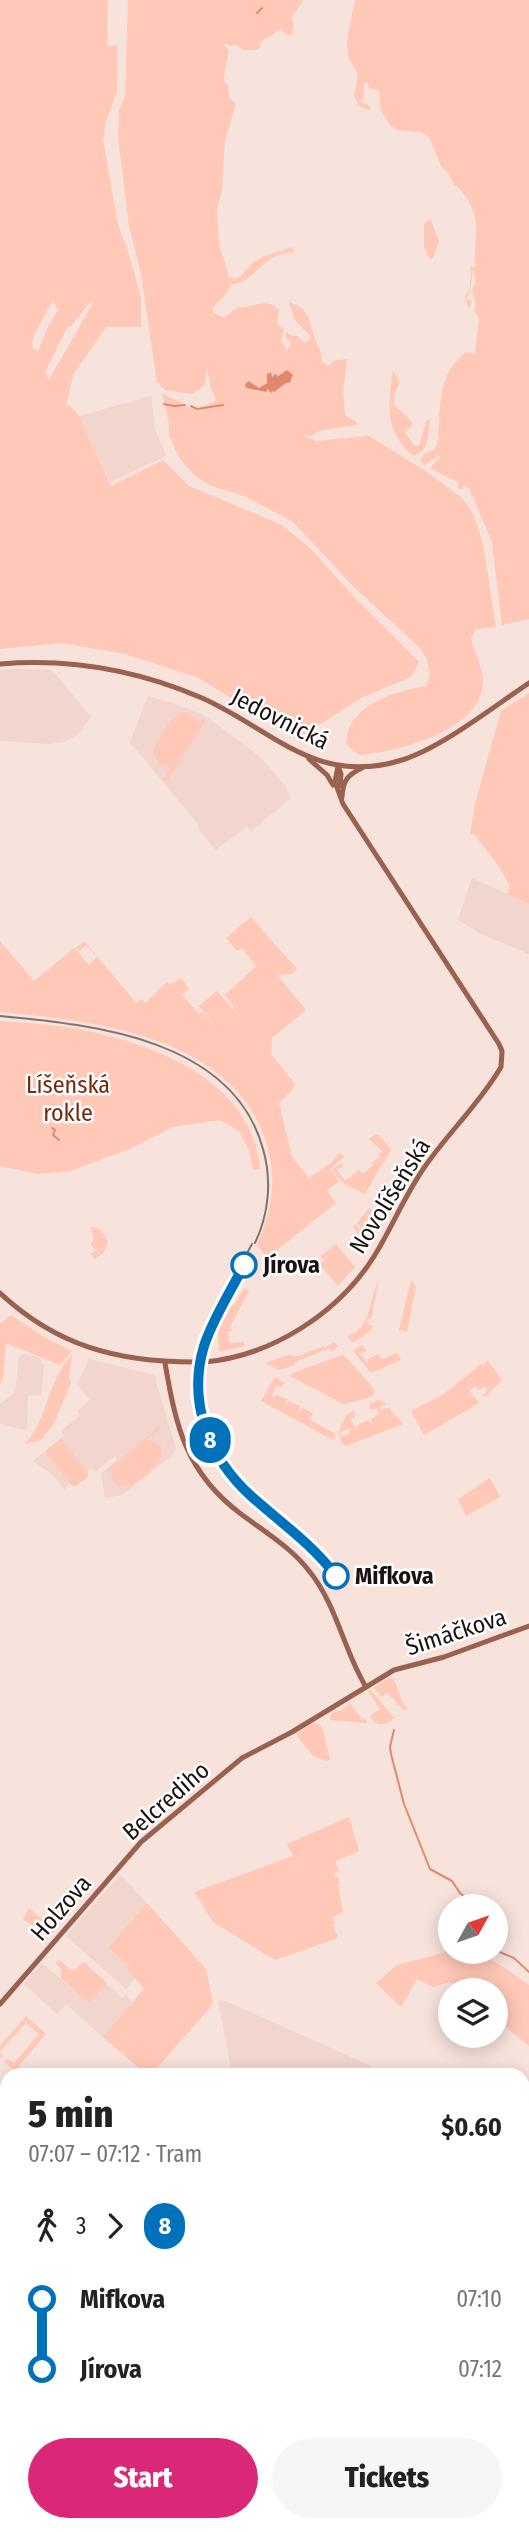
<!DOCTYPE html>
<meta charset="utf-8">
<style>
:root{--surface:#fff;--page:#f6f6f6;--text:#222;--muted:#767676;--accent:#db2777}
body{margin:0;font-family:"Fira Sans Condensed",sans-serif;background:var(--page);color:var(--text);height:100vh;display:flex;flex-direction:column;font-size:26px;white-space:nowrap}
*{box-sizing:border-box;margin:0}
p{font-size:23px;color:var(--muted)}
.icon{flex:none;width:38px;height:38px;fill:none;stroke:currentColor;stroke-width:2;stroke-linecap:round;stroke-linejoin:round}
.map{position:relative;flex:1;overflow:hidden}
.drawer{position:absolute;left:0px;top:2068px;width:530px;height:464px;display:flex;flex-direction:column;background:var(--surface);border-radius:21px 21px 0 0;box-shadow:0 4px 18px #0003}
.drawer>*{flex:none}
.badge{padding:0 14px;border-radius:23px;font-size:24px;line-height:46px}
.needle{width:46px;rotate:50deg}
.controls{position:absolute;left:438px;top:1894px;display:grid;gap:14px}
.controls a{display:grid;place-items:center;width:70px;height:70px;border-radius:50%;background:var(--surface);box-shadow:0 4px 18px #0003;font-size:35px}
.map>.badge{position:absolute;translate:-50% -50%;box-shadow:0 0 0 4px #fff}
.legs{display:flex;align-items:center;gap:10px;height:77px;padding:0 28px;font-size:23px}
.legs p{margin-inline-start:auto}
.overview{display:flex;align-items:center;justify-content:space-between;height:119px;padding:0 28px}
h1{font-size:38px;font-weight:800;line-height:52px}
.button{display:flex;gap:14px;margin-top:auto;padding:14px 28px}
.button a{flex:1;height:80px;border-radius:42px;background:var(--accent);color:#fff;font-size:28px;font-weight:800;line-height:80px;text-align:center}
.button a+a{background:var(--page);color:var(--text)}
ul{padding:0 28px;list-style:none}
li{display:flex;align-items:center;gap:24px;height:70px;font-size:26px}
li i{display:grid;place-items:center;width:10px;height:100%;margin:0 9px;background:currentColor}
li i::after{content:'';width:18px;height:18px;margin:-9px;border:5px solid;border-radius:50%;background:var(--surface)}
li p{margin-inline-start:auto}
li:first-child i{background:linear-gradient(#0000 50%,currentColor 0)}
li:last-child i{background:linear-gradient(currentColor 50%,#0000 0)}
.map>svg:first-child{display:block}
.built{fill:#f2d5cc}
.green{fill:#ffc8b7;fill-rule:evenodd}
.water{fill:#e1896e}
.lines{fill:none;stroke-linecap:round;stroke-linejoin:round}
.stream{stroke:#e1896e;stroke-width:2}
.secondary{stroke:#996150;stroke-width:5}
.tram{stroke:#80736f;stroke-width:2}
.secondary-bridge{stroke:#996150;stroke-width:5}
.line-1-casing{stroke:#fff;stroke-width:16}
.line-1{stroke:#0072bc;stroke-width:10}
.stop-1-dot{fill:#fff;stroke:#0072bc;stroke-width:3.5}
.labels{text-anchor:middle;dominant-baseline:central;stroke-width:5;stroke-linejoin:round;paint-order:stroke}
.street-label{font-size:24px;fill:#191210;stroke:#fff}
.park-label{font-size:24px;fill:#77280e;stroke:#fff}
.stop-label{font-size:24px;font-weight:bold;fill:#191210;stroke:#fff;text-anchor:start}
</style>
<div class="map">
<svg width="529" height="2532" viewBox="0 0 529 2532">
<rect width="100%" height="100%" fill="#f7e2dc"/>
<!-- built -->
<g class="built">
<polygon points="151,396 155,429 166,456 110,482 79,416"/>
<polygon points="16,669 52,670 91,717 77,735 63,742 49,744 0,741 0,670"/>
<polygon points="148,696 170,702 204,715 259,756 285,785 291,798 251,831 247,826 216,850 199,830 198,824 130,742"/>
<polygon points="472,878 529,904 529,954 479,933 458,920"/>
<polygon points="24,1354 41,1358 41,1364 44,1365 41,1396 28,1395 27,1430 0,1424 0,1404 15,1393 19,1357"/>
<polygon points="89,1359 154,1375 176,1449 174,1454 122,1495 105,1498 101,1473 118,1460 115,1456 95,1472 92,1468 88,1471 87,1478 75,1486 70,1484 66,1487 66,1492 52,1474 33,1461 64,1436 61,1431 80,1415 77,1411 90,1400 77,1385"/>
<polygon points="192,1369 203,1369 202,1390 204,1405 212,1435 223,1461 245,1486 308,1538 312,1544 333,1563 349,1583 346,1587 337,1592 304,1549 235,1491 216,1468 203,1444 196,1419"/>
<polygon points="120,1875 147,1903 108,1946 130,1966 135,1978 126,1989 66,1936"/>
<polygon points="42,1963 89,2003 106,1984 122,1998 125,1995 133,2002 103,2037 66,2004 57,2014 24,1984"/>
<polygon points="223,2000 371,2066 372,2075 232,2075 218,2001"/>
</g>
<!-- green -->
<g class="green">
<path d="M0,0H108L107,46H117V91L106,122L103,139L118,225L127,248L141,297V327H106L73,375L66,407L69,405L79,416L111,486L163,460L189,486L282,525L310,548L356,599L419,662L411,677L361,698L297,739L197,677L125,654L62,643L0,649ZM53,300L58,310L48,327L38,351L32,348L33,337ZM91,301L93,303L49,380L45,372L67,328L71,326Z"/>
<path d="M128,0H303L291,18L294,25L292,35L285,34L281,29L259,43L261,47L257,50H243L237,45L230,46L221,43L229,50L223,81L228,84L229,97L236,104L225,140L222,190L217,209L219,244L229,277L234,279L241,276C257,254 268,256 292,247L295,253C272,250 262,268 247,279C243,283 236,283 231,285L225,295L212,308L214,313L224,318L238,307C255,309 268,295 279,311L277,324L284,330L281,340L287,351L291,343L287,339L285,331L292,336H298L305,343L311,337L294,319L289,302C313,311 308,321 316,341C319,349 322,353 322,362L329,366L333,361L347,359L343,391L345,415L356,422V425L318,431L312,436L302,435L316,441L369,436L427,472L461,497L473,513L483,544L496,627L476,629L471,639C474,651 483,668 483,681C482,731 397,752 359,755L346,744C347,739 347,732 349,728C363,700 399,691 426,686L430,674L427,659L420,648L353,586L292,521L244,496L209,485L193,474L179,457L169,436V424L162,393L184,404L183,406L197,409L217,400L211,389L207,368L205,385L192,394L165,390L157,382L141,274L129,226L118,136L119,111L125,96ZM270,372L272,377L283,373L293,377L289,384L286,383L270,394L268,389L266,392L256,390L246,383L250,381L259,388L267,383L268,373Z"/>
<path d="M355,0H529V619L502,625L492,542L470,490L465,486L460,490L458,487V482L431,469L432,465L440,458L439,455L425,465L420,461L424,454L435,449L439,439C436,433 441,424 439,416C442,387 443,372 466,352L475,354L479,318L474,311L476,306L472,288L476,284L473,269L470,292L466,298L472,301L469,309L465,297L470,288L471,265L473,269L475,266C474,228 485,217 456,185H454L449,173L441,166L429,137L422,132L397,130L390,125L381,111L379,90L369,88L367,82L364,84V98L360,101L370,106V110L360,107L354,96L358,74L348,57L347,40Z"/>
<polygon points="430,218 439,241 433,258 430,259 424,247 424,225"/>
<path d="M393,371L400,382C384,411 402,406 413,424L405,432L414,445L418,446C423,439 423,428 427,420L430,419C428,433 430,452 413,456C384,430 388,407 393,371Z"/>
<polygon points="529,693 529,904 507,894 510,886 498,865 474,834 470,835 475,804 501,711"/>
<path d="M186,712L196,718L199,723L202,719L205,721L167,781L164,779L171,767L160,765L153,753C158,739 170,715 186,712Z"/>
<path d="M251,917L297,969L291,974L277,975L306,1010L272,1038L271,1054L295,1084L293,1089L279,1103L292,1157L309,1178L332,1162L340,1153L344,1157L330,1169L339,1181L327,1191L336,1203L267,1258L257,1245C272,1210 278,1180 266,1142C232,1035 94,1021 0,1012V941L34,981L74,948L89,965L97,957L86,945L79,951L76,947L84,942L86,943L136,1003L141,999L145,1003L167,982L170,985L181,978L189,989L182,995L199,1014L202,1012L222,1034L199,1006L217,991L241,1018L225,995L256,966L242,948L237,951L226,938Z"/>
<path d="M0,1021C33,1024 68,1025 101,1034C170,1051 253,1087 260,1169L253,1170L249,1150L239,1131L220,1120L172,1127L134,1147L71,1171L38,1174L0,1166Z"/>
<polygon points="375,1134 379,1135 391,1150 365,1194 344,1184 332,1170 341,1163 343,1166 337,1170 345,1181 359,1170 363,1174 373,1165 372,1163 380,1156 378,1154 382,1151 369,1139"/>
<polygon points="369,1208 378,1215 371,1221 374,1225 380,1216 383,1218 368,1247 353,1227 356,1224 358,1229 361,1227 357,1223"/>
<path d="M94,1227C112,1235 111,1250 95,1259L91,1253L100,1249H94L91,1244L95,1238L93,1237L91,1228Z"/>
<polygon points="336,1244 355,1267 338,1286 316,1260 319,1258 322,1262 325,1260 320,1257"/>
<path d="M379,1280L371,1319H368L367,1324L373,1326L371,1330L353,1343L347,1336C372,1330 368,1299 379,1280Z"/>
<polygon points="411,1280 416,1287 407,1332 399,1330"/>
<polygon points="244,1288 249,1291 230,1327 233,1330 228,1332 230,1343 243,1342 245,1346 219,1352 218,1329 229,1306 235,1304"/>
<polygon points="11,1315 44,1337 72,1351 60,1365 6,1343 3,1377 0,1386 0,1324"/>
<polygon points="334,1342 338,1346 331,1352 330,1348 295,1362 295,1365 279,1370 265,1363 288,1355 299,1356 324,1346 325,1348"/>
<polygon points="363,1345 366,1351 360,1353 368,1364 368,1359 378,1354 382,1359 397,1353 401,1360 371,1373 354,1352 355,1349"/>
<path d="M72,1355L69,1378L71,1383L54,1423L41,1440L25,1444C48,1420 47,1380 72,1355Z"/>
<polygon points="342,1355 347,1358 372,1387 375,1391 373,1396 355,1402 343,1404 290,1376 295,1372"/>
<polygon points="488,1361 502,1380 485,1397 483,1395 488,1390 485,1386 479,1390 475,1386 469,1391 479,1403 424,1435 411,1411 444,1394 481,1364 483,1366"/>
<polygon points="275,1377 285,1383 281,1388 276,1385 271,1398 276,1395 287,1399 285,1406 289,1401 300,1406 298,1413 302,1408 313,1413 310,1418 307,1418 336,1434 333,1440 261,1401"/>
<polygon points="379,1400 386,1404 380,1407 381,1410 389,1408 395,1414 384,1420 396,1415 403,1424 346,1446 343,1445 340,1437 351,1433 349,1429 342,1431 340,1435 338,1434 346,1416 354,1410 355,1417 350,1419 358,1431 357,1425 368,1420 373,1425 371,1419 379,1414 377,1408 371,1410 369,1404"/>
<path d="M160,1426L161,1428L148,1439L161,1446C166,1464 143,1476 130,1486H118L112,1479L111,1470L107,1473L106,1471Z"/>
<polygon points="61,1439 88,1473 87,1478 75,1486 72,1486 45,1451"/>
<polygon points="490,1478 500,1497 466,1516 458,1499"/>
<polygon points="388,1678 392,1678 391,1681 393,1678 394,1680 404,1706 406,1705 407,1709 404,1711 387,1692 382,1697 374,1688"/>
<path d="M370,1689L393,1717L396,1716C389,1723 383,1727 374,1722L370,1716L380,1709L368,1691Z"/>
<polygon points="350,1703 362,1720 365,1718 367,1723 330,1720 331,1714 339,1710 341,1711"/>
<polygon points="313,1723 319,1724 322,1727 330,1759 327,1761 313,1756 297,1736 297,1733"/>
<polygon points="349,1817 359,1851 335,1861 339,1871 333,1874 335,1877 337,1876 340,1884 338,1885 343,1912 333,1917 335,1924 333,1925 338,1938 275,1960 213,1922 194,1892 293,1856 287,1844"/>
<polygon points="147,1903 206,1969 213,2004 150,2076 147,2075 103,2037 144,1989 127,1969 130,1966 108,1947"/>
<polygon points="29,1908 55,1931 47,1939 36,1927 23,1920"/>
<path d="M450,1951C486,1951 500,1965 529,1985V2046L495,2018V1990H464L450,1982L433,1987L417,1979L401,2007L376,1983L397,1965Z"/>
<polygon points="59,1960 73,1971 84,1962 107,1983 89,2003 61,1978 61,1969 56,1963"/>
<polygon points="26,2016 46,2034 18,2067 23,2075 23,2072 26,2075 33,2066 33,2071 30,2075 20,2075 3,2061 10,2060 14,2063 39,2034 26,2023 0,2051 4,2057 0,2057 0,2046"/>
<polygon points="529,2305 529,2532 484,2532 485,2525 523,2525 523,2311"/>
</g>
<!-- water -->
<polygon class="water" points="287,370 293,375 290,383 286,383 274,392 272,391 271,394 268,389 266,392 246,388 245,384 249,381 259,388 267,383 267,374 271,372 272,377 275,374 278,376"/>
<g class="lines">
<!-- stream -->
<g class="stream">
<polyline points="257,13 262,8"/>
<polyline points="164,404 174,406 185,405"/>
<polyline points="191,406 197,409 223,405"/>
<polyline points="52,1128 55,1130 53,1135 59,1140"/>
<polyline points="394,1730 390,1747 391,1754 404,1804 430,1869 452,1881 460,1893 476,1906"/>
<polyline points="495,1950 514,1958 529,1972"/>
</g>
<!-- secondary -->
<g class="secondary">
<path d="M0,664C70,658 137,670 202,698C272,729 316,787 402,760C441,748 493,707 529,683"/>
<polyline points="309,759 327,775 333,785"/>
<polyline points="338,766 341,774 340,786"/>
<path d="M342,797C343,781 347,775 362,768"/>
<path d="M0,1293C57,1346 117,1362 194,1362"/>
<path d="M205,1362C271,1356 337,1314 373,1258C392,1228 405,1194 426,1165C449,1132 480,1103 501,1067L502,1051L499,1044L343,804L335,782L338,766"/>
<path d="M165,1363C176,1427 186,1473 241,1514C265,1532 292,1548 310,1572C337,1606 344,1651 366,1687"/>
<polyline points="0,2004 141,1842 242,1758 292,1732 394,1670 444,1657 529,1626"/>
</g>
<!-- tram -->
<g class="tram">
<path d="M0,1016C95,1025 233,1039 263,1149C272,1180 269,1214 255,1243"/>
<polyline points="245,1257 252,1244"/>
<polyline points="202,1355 207,1338 223,1307"/>
<path d="M196,1369C194,1389 196,1409 203,1428C222,1489 268,1507 308,1549C319,1561 328,1575 337,1588"/>
</g>
<!-- secondary-bridge -->
<polyline class="secondary-bridge" points="194,1362 205,1362"/>
</g>
<g class="lines">
<!-- line-1 casing -->
<g class="line-1-casing">
<path id="line-1" d="M244,1265C231,1291 213,1318 204,1346C187,1402 209,1458 251,1496C280,1522 312,1544 336,1576"/>
</g>
<!-- line-1 -->
<use href="#line-1" class="line-1"/>
</g>
<!-- markers -->
<g class="stop-1-dot">
<circle cx="244" cy="1265" r="12"/>
<circle cx="336" cy="1576" r="12"/>
</g>
<g class="labels">
<!-- street labels -->
<g class="street-label">
<text transform="translate(280 719) rotate(27)">Jedovnická</text>
<text transform="translate(390 1196) rotate(-58)">Novolíšeňská</text>
<text transform="translate(456 1632) rotate(-18)">Šimáčkova</text>
<text transform="translate(166 1801) rotate(-41)">Belcrediho</text>
<text transform="translate(61 1908) rotate(-49)">Holzova</text>
</g>
<!-- park labels -->
<g class="park-label">
<text x="68" y="1085">Líšeňská<tspan x="68" dy="28">rokle</tspan></text>
</g>
<!-- stop labels -->
<g class="stop-label">
<text x="263" y="1265">Jírova</text>
<text x="355" y="1576">Mifkova</text>
</g>
</g>
</svg>
<div class="controls">
<a><svg class="needle" viewBox="-14 -14 28 28"><path d="M0-13l5 13h-10z" fill="#e53935"/><path d="M0 13l5-13h-10z" fill="#767676"/></svg></a>
<a><svg class="icon" aria-label="layers" viewBox="0 0 24 24"><path d="M12 4l9 5-9 5-9-5zM3 14l9 5 9-5"/></svg></a>
</div>
<b class="badge" style="left:210px;top:1440px;background:#0072bc;color:#fff">8</b>
<section class="drawer">
<div class="overview"><div><h1>5 min</h1><p>07:07 – 07:12 · Tram</p></div><b>$0.60</b></div>
<div class="legs"><svg class="icon" aria-label="walk" viewBox="0 0 24 24"><circle cx="13" cy="4" r="2"/><path d="M13 8l-2 6 4 7M11 14l-3 7M7 12l3-4h3l4 4"/></svg>3<svg class="icon" aria-label="forward" viewBox="0 0 24 24"><path d="M9 5l7 7-7 7"/></svg><b class="badge" style="background:#0072bc;color:#fff">8</b></div>
<ul>
<li><i style="color:#0072bc"></i><b>Mifkova</b><p>07:10</p></li>
<li><i style="color:#0072bc"></i><b>Jírova</b><p>07:12</p></li>
</ul>
<div class="button"><a>Start</a><a>Tickets</a></div>
</section>
</div>
